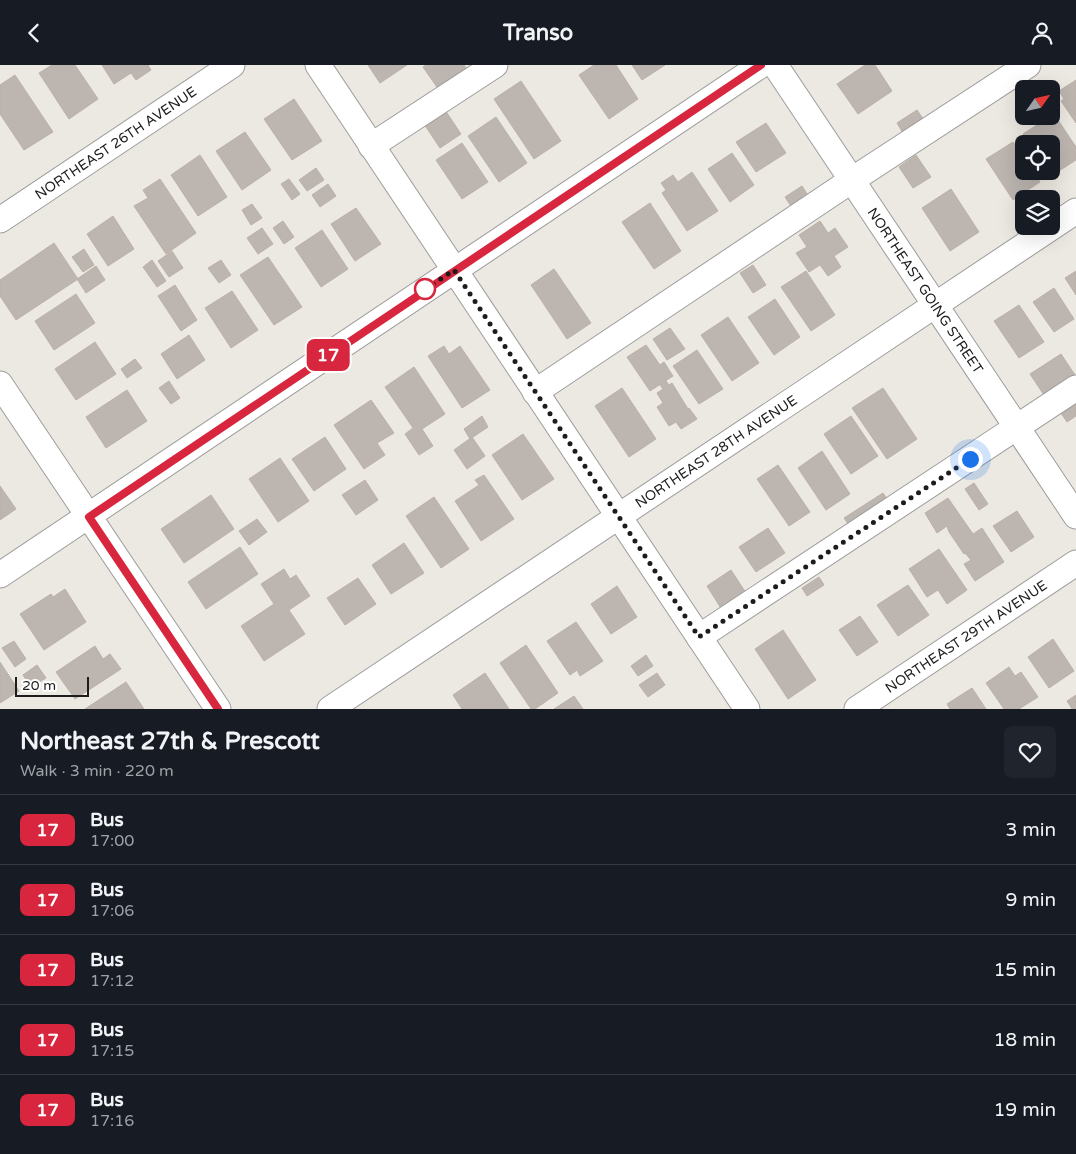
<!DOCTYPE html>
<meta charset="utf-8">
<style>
:root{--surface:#171b24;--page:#20242c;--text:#f1f3f6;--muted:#9ea1a6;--line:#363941}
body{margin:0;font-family:"Varela Round",sans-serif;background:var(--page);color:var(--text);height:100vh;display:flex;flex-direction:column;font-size:19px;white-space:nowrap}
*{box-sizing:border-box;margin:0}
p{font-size:16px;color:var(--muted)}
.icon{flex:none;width:28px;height:28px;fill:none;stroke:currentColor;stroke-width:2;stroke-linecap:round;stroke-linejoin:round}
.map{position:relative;height:644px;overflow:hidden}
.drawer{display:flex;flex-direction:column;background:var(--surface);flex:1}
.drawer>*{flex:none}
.badge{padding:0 10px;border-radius:8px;font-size:18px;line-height:32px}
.needle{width:32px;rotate:56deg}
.fabs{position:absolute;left:1015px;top:15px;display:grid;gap:10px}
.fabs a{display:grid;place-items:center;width:45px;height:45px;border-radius:8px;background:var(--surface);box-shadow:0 5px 20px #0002;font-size:25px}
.scale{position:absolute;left:15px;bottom:12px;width:74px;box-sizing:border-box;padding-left:5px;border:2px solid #1c1c1c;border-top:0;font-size:14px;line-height:18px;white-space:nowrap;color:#1c1c1c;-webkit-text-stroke:4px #fff;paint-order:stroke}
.you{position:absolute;width:25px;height:25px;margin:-12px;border:4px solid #fff;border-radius:50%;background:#1a73e8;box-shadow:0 0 0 8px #1a73e833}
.map>.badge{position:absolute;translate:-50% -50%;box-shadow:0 0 0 2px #fff}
.round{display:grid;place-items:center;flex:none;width:52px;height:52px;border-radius:8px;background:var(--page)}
.summary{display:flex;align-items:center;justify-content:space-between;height:85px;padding:0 20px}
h1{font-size:24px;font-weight:800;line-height:38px}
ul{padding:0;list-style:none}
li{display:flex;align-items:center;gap:15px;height:70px;padding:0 20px;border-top:1px solid var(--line)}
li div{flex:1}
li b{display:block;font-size:19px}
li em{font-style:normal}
li .badge{min-width:55px;font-weight:700;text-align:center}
header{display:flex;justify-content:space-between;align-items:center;height:65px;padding:0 20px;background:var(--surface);font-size:22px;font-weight:800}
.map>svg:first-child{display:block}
.building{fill:#bcb5b0;stroke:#bcb1a7}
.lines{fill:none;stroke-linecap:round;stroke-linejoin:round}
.minor-casing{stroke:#9d9d9d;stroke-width:27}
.minor{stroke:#fff;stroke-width:25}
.line-casing{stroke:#fff;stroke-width:11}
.line{stroke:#d7263d;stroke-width:8}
.walk{stroke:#1c1c1c;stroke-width:5;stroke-dasharray:0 9}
.stop-dot{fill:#fff;stroke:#d7263d;stroke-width:2.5}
.labels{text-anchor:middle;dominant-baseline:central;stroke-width:4.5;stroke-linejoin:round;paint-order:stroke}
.street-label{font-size:14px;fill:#1c1c1c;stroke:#fff}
</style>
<header><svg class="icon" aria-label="back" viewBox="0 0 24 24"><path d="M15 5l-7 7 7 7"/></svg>Transo<svg class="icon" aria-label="person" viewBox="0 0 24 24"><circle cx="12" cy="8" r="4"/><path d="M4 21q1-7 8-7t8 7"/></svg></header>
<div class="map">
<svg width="1076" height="644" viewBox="0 0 1076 644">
<rect width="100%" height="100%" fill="#ece9e2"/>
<!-- building -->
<g class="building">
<polygon points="52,0 75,0 98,34 69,54 39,8"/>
<polygon points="102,0 148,0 151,5 136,15 131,8 114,19"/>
<polygon points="368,0 407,0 380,18"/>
<polygon points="426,0 464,0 468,6 439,25 423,2"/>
<polygon points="594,0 616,0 638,34 609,54 579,10"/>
<polygon points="632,0 665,0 642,15"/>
<polygon points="865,0 875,0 892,26 858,49 837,19"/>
<polygon points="15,10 53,67 24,85 0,49 0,20"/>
<polygon points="1076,15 1076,58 1061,36 1064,34 1059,26"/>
<polygon points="521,16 561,76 534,94 494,34"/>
<polygon points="1035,16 1040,24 1024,24 1024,30 1021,25"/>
<polygon points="294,34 322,76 292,95 264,54"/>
<polygon points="445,45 461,69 440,83 424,59"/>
<polygon points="917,45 928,61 907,75 897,58"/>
<polygon points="1054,49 1076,82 1076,95 1051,111 1048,106 1051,106 1051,79 1029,79 1023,69"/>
<polygon points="496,52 527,98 499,117 468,71"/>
<polygon points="766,58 786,88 756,107 736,77"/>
<polygon points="245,67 271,105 242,125 216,86"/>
<polygon points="1013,77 1024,92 1024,106 1033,106 1040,117 1013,135 986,94"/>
<polygon points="462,78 488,117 462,134 436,95"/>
<polygon points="732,88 754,120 730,137 708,104"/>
<polygon points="200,90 227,132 198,151 171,110"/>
<polygon points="916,90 931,112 913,123 899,102"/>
<polygon points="316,103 324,115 307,126 299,115"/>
<polygon points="692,107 718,146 687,166 662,128 666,125 661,118 673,110 678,117"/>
<polygon points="160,114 196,168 166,189 134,141 148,133 143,125"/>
<polygon points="289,114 300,129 292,135 281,119"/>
<polygon points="328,119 336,131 320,142 312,130"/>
<polygon points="802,121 811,135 794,146 785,132"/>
<polygon points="951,124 979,167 950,186 922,143"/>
<polygon points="650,138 681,186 654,204 622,157"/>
<polygon points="252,139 262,153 251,160 242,145"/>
<polygon points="356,143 381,179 355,196 331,159"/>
<polygon points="113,151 134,184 108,201 87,169"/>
<polygon points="283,156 294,172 284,179 273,163"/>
<polygon points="820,156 828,168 835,163 848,182 834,191 841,202 828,211 820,200 809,207 796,188 807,182 799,170"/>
<polygon points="262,163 273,179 258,189 247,173"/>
<polygon points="322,165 348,204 321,222 295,183"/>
<polygon points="54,178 78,214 16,255 0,231 0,215"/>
<polygon points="84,184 94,200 83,207 72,192"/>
<polygon points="172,186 183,203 169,212 158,196"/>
<polygon points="268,192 302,242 274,260 240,210"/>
<polygon points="152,195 166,216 157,222 143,202"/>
<polygon points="221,195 231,210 219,218 208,203"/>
<polygon points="753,200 766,220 753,228 740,208"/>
<polygon points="96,201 105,215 86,228 77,214"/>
<polygon points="554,204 591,258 567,274 531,220"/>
<polygon points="806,206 835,250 811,266 781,222"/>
<polygon points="1076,206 1076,230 1065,213"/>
<polygon points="175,220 197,255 181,266 158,231"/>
<polygon points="1054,223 1074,254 1054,267 1033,237"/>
<polygon points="232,226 258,265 231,283 205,243"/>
<polygon points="76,229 95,258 54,285 35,256"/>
<polygon points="775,234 800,272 774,290 748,252"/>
<polygon points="1019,240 1044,277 1019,293 994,256"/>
<polygon points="728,252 759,298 732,316 701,270"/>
<polygon points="670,263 685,284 667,295 653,274"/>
<polygon points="189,270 205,295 177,314 161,289"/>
<polygon points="95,277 116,309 76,335 55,304"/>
<polygon points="646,280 660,300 664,297 673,311 650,326 627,292"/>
<polygon points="444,281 449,289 460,281 490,325 462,343 428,291"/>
<polygon points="697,285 723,324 699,339 673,301"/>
<polygon points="1061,289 1075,310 1044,330 1030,309"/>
<polygon points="135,294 142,303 127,313 121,304"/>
<polygon points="414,302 445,349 422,364 433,381 419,390 405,369 413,363 385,322"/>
<polygon points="169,316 180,333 171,339 159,323"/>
<polygon points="666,316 669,320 672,318 688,344 689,343 697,354 681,364 676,357 669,361 657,342 663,338 657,328 663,324 660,320"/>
<polygon points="622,323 656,374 629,392 595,341"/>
<polygon points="883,323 917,374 887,394 852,343"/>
<polygon points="127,325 147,356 106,383 86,352"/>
<polygon points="1076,325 1076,351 1067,357 1055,339"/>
<polygon points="371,335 394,368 377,378 385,390 364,404 334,360"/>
<polygon points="482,351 488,362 470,374 464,364"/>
<polygon points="851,351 878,391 851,409 824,369"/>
<polygon points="523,369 554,414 522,435 492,390"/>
<polygon points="325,372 346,404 314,426 292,394"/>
<polygon points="472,372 485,391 467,404 454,385"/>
<polygon points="822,386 850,429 826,445 798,403"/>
<polygon points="280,393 309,436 278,457 249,414"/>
<polygon points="778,400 810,447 789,461 757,414"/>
<polygon points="484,410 514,454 481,476 455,436 479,420 475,415"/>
<polygon points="365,415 378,435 356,450 342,430"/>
<polygon points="974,418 988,439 979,445 965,424"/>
<polygon points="0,421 16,444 0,455"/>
<polygon points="883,428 891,440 853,466 844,453"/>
<polygon points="211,430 234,464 184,498 161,464"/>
<polygon points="434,432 469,484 441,503 406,451"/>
<polygon points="948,433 973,469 982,463 1004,497 975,516 964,499 971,495 965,488 964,489 949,467 947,461 937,468 925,448"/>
<polygon points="1017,446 1034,472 1011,487 993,461"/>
<polygon points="257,454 267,467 249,480 239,466"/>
<polygon points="768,463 785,488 756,507 739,482"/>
<polygon points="404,478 424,508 391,529 372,500"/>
<polygon points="240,482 258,509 206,544 188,517"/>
<polygon points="939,484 967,525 947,539 938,525 927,532 909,504"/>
<polygon points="284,504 290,514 296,510 310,531 289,545 305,569 264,596 241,561 274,539 261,519"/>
<polygon points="731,505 748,531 724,548 707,521"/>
<polygon points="819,512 824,520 807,531 802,523"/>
<polygon points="358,513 376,539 345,560 327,533"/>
<polygon points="908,520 929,550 898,571 877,540"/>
<polygon points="617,521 637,552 611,569 591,539"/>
<polygon points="65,524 86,557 44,585 20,549 51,529 53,532"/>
<polygon points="860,551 878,577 857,591 839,565"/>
<polygon points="576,557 603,596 580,611 577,605 570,610 547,576"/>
<polygon points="783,565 816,615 788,634 755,584"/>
<polygon points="1053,574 1074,606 1049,623 1028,592"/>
<polygon points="14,576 26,594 15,602 2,583"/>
<polygon points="526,580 558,628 535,644 531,644 500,598"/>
<polygon points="95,581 103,594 110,589 121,604 75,634 56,607"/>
<polygon points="646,590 653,601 638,611 631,601"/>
<polygon points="0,597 19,626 0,638"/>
<polygon points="37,600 46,613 31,622 23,610"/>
<polygon points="1009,602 1015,611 1021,607 1038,632 1019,644 1004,644 986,618"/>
<polygon points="485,608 509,644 462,644 453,630"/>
<polygon points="657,608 665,620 648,632 639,620"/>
<polygon points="126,617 144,644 85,644"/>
<polygon points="972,623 986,644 950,644 947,639"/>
<polygon points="1076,630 1076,644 1072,644 1067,636"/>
<polygon points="574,631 583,644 554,644"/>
</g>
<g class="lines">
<!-- minor casing -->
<g class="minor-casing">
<g id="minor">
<polyline points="318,0 747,644"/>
<path id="s1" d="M775,0L1076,451"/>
<polyline points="371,81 495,0"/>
<path id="s2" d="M0,155L232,0"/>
<polyline points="0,319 218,644"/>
<polyline points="535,327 852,115 1028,0"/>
<polyline points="0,510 761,0"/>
<polyline points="699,572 1076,323"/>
<path id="s3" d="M330,644L1076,146"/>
<path id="s4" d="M857,644L1076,498"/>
</g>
</g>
<!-- minor -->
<use href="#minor" class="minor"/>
</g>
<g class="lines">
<!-- line casing -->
<g class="line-casing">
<polyline id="line" points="218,644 89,452 761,0"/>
</g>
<!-- line -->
<use href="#line" class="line"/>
<!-- walk -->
<polyline class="walk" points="425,224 422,227 454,205 699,572 970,394"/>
</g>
<!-- markers -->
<circle class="stop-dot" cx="425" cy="224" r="10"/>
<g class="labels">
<!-- street labels -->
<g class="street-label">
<text stroke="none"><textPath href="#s2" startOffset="139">NORTHEAST 26TH AVENUE</textPath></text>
<text stroke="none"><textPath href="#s1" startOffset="271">NORTHEAST GOING STREET</textPath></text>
<text stroke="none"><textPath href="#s3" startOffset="464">NORTHEAST 28TH AVENUE</textPath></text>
<text stroke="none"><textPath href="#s4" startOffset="131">NORTHEAST 29TH AVENUE</textPath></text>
</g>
</g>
</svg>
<div class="fabs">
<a><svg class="needle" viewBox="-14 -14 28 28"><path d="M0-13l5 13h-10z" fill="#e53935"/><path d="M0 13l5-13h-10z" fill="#9ea1a6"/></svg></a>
<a><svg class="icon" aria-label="locate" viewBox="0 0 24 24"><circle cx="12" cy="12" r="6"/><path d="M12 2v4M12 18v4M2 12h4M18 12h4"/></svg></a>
<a><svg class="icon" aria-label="layers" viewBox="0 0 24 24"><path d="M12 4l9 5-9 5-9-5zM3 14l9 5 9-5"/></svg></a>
</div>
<div class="scale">20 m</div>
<div class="you" style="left:970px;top:394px"></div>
<b class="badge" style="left:328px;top:290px;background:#d7263d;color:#fff">17</b>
</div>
<section class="drawer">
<div class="summary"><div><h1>Northeast 27th &amp; Prescott</h1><p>Walk · 3 min · 220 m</p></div><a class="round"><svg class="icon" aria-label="heart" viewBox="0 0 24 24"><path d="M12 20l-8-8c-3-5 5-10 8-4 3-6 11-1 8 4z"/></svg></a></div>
<ul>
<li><span class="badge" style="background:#d7263d;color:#fff">17</span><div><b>Bus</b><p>17:00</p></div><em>3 min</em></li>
<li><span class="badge" style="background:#d7263d;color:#fff">17</span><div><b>Bus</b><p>17:06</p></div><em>9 min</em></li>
<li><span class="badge" style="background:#d7263d;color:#fff">17</span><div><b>Bus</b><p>17:12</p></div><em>15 min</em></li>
<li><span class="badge" style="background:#d7263d;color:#fff">17</span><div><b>Bus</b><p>17:15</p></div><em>18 min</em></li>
<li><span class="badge" style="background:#d7263d;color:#fff">17</span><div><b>Bus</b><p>17:16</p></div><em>19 min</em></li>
</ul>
</section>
